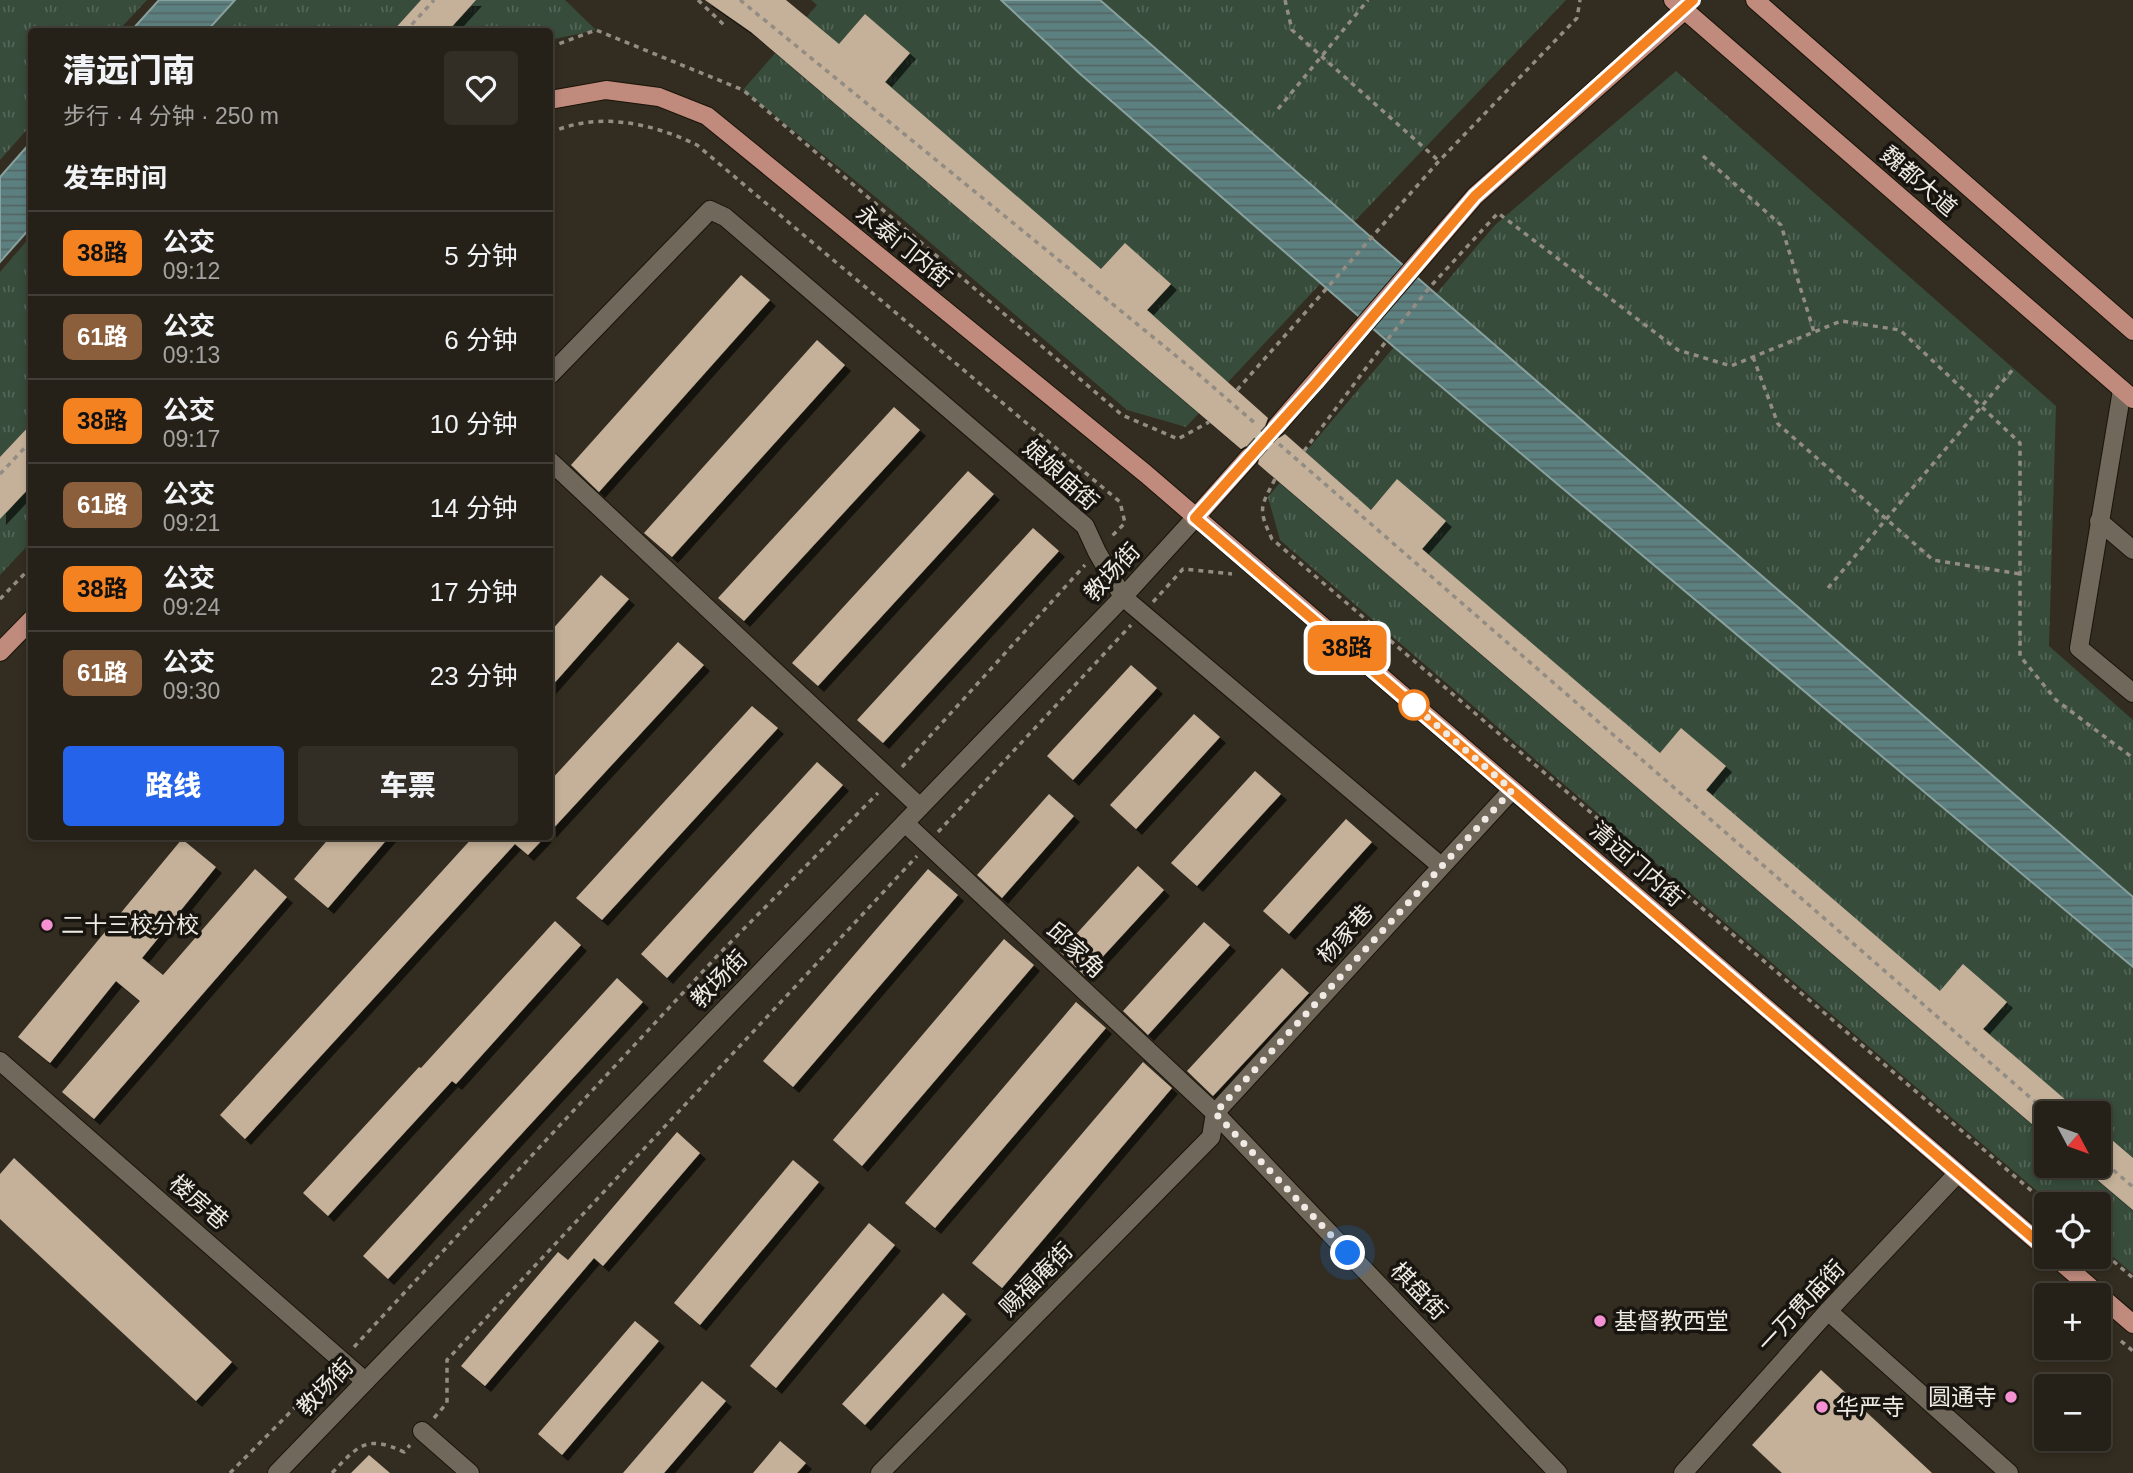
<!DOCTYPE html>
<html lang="zh">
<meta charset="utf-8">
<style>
:root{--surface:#262118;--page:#322e25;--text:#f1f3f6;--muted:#a4a3a2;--line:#423e37;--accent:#2563eb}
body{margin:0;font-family:Helvetica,"Noto Sans SC",sans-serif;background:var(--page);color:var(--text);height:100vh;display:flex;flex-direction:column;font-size:26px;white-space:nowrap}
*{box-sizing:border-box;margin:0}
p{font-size:23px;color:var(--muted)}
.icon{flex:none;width:38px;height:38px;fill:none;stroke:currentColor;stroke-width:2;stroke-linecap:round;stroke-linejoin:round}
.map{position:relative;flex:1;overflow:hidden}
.sheet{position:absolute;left:28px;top:28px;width:525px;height:812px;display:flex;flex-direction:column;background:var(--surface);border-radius:7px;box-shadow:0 4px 10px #0003,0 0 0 2px var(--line)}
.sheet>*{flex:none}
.badge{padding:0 14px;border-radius:10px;font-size:24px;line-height:46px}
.needle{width:46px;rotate:131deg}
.buttons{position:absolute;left:2034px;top:1101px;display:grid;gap:14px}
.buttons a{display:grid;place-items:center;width:77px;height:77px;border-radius:7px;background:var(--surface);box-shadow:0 4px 10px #0003,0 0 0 2px var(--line);font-size:35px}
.you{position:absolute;width:35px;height:35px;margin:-18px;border:5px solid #fff;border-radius:50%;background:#1a73e8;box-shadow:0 0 0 10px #1a73e833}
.map>.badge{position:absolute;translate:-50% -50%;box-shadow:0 0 0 4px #fff}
h2{padding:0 35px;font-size:26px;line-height:63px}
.round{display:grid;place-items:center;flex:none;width:74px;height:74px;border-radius:7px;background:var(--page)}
.summary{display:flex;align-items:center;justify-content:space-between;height:119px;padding:0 35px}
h1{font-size:33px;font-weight:800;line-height:52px}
.primary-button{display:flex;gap:14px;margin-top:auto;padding:14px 35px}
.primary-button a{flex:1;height:80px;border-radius:7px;background:var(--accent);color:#fff;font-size:28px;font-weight:800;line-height:80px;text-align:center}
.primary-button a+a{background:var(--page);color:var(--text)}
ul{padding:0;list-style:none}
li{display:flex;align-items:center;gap:21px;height:84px;padding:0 35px;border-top:2px solid var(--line)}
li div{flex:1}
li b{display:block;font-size:26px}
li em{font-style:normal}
li .badge{min-width:77px;font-weight:700;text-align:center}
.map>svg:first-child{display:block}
.park{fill:url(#park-tufts);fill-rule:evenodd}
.water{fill:url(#water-rules);stroke:#88a09e;stroke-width:2}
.building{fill:#c5b199;filter:url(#shadow)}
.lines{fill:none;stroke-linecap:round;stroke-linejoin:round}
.major-tunnel{stroke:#4f483d;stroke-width:18;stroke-dasharray:18 9;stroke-linecap:butt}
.minor-casing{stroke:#1a1409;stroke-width:20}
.major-casing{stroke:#1a1409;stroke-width:20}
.path{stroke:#928c83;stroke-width:3.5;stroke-dasharray:5 5;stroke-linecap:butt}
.minor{stroke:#70685b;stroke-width:18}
.major{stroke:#c08b7d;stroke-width:18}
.line-casing{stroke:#fff;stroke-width:16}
.line{stroke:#f58220;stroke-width:10}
.walk{stroke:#efeae3;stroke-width:7;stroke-dasharray:0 12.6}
.stop-dot{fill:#fff;stroke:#f58220;stroke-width:3.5}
.poi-dot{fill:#f591d2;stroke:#181510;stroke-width:2.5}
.labels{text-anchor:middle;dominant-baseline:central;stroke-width:7;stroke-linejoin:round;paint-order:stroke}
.street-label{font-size:23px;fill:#efeae3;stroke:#181510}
.poi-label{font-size:23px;fill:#efeae3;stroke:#181510;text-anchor:start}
</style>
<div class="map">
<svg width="2133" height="1473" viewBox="0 0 2133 1473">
<defs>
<pattern id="park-tufts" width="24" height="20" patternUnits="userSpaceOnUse" patternTransform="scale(1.75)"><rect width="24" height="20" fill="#374c3b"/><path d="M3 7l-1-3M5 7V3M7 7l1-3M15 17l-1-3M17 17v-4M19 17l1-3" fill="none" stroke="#546657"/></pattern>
<pattern id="water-rules" width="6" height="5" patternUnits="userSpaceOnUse" patternTransform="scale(1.75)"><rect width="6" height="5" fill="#5c8080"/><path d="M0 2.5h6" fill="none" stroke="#536665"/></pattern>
<filter id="shadow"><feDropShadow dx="6" dy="6" stdDeviation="0" flood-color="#0009"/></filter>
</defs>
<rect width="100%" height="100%" fill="#332c20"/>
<!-- park -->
<g class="park">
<polygon points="0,0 147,0 118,31 32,32 31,125 0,160"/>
<polygon points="235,0 565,0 596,30 550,40 550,32 208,32"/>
<polygon points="811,0 1001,0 1078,72 1321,283 1186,427 1127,410 899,216 743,90 817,5"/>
<polygon points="1100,0 1566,0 1354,222"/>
<polygon points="1676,71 2056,406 2049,646 2133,720 2133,897 1436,294 1495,225"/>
<polygon points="31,236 31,542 0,575 0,272"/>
<path d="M1394,347L2133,967V1274L2098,1244V1204H2052L1280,540L1268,497ZM2046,1113H2098V1166H2046Z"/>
</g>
<!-- water -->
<g class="water">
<polygon points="159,0 235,0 207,31 131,31"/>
<polygon points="1001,0 1100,0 1436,294 2133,897 2133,967 1394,347 1078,72"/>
<polygon points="31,142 31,227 0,262 0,177"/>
</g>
<!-- building -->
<g class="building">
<polygon points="421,0 476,0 447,32 392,32"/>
<polygon points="705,0 786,0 839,44 865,14 910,53 885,82 1101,269 1125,243 1171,284 1147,310 1268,418 1265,426 1268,435 1279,438 1285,434 1371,510 1397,479 1446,521 1422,549 1660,753 1681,728 1726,766 1706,790 1940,991 1963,964 2007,1002 1983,1029 2081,1113 2046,1113 2046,1136 1258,464 1260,454 1256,448 1246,446 1241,449 751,32"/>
<polygon points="741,275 770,300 599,492 571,465"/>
<polygon points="817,340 845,365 672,557 644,533"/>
<polygon points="894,407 920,430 744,621 718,598"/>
<polygon points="32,423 32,485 0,519 0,457"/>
<polygon points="968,471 994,494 818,686 792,663"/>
<polygon points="1033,528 1059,551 883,743 857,720"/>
<polygon points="601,575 629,599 550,688 550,632"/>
<polygon points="678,642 704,665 550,832 550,781"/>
<polygon points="1131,665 1157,688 1073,780 1047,756"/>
<polygon points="752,706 778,728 602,920 576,898"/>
<polygon points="1194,714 1220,737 1136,829 1110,805"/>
<polygon points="817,762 843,785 667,978 641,954"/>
<polygon points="1255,771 1281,794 1197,886 1171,863"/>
<polygon points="1049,794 1074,816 1002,898 977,875"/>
<polygon points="1346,819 1372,842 1289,934 1263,911"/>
<polygon points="331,836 390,836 328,908 294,879"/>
<polygon points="474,836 546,836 528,855 515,844 245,1139 220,1115"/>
<polygon points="182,839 216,867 142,958 163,975 255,869 287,897 94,1119 62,1092 140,1001 116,981 50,1063 18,1037"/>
<polygon points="1138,866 1164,890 1085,976 1060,952"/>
<polygon points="928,869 958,895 793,1087 763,1061"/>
<polygon points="555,921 581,945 456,1084 452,1081 328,1216 303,1193 419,1067 421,1068"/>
<polygon points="1204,922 1230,945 1148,1035 1123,1011"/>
<polygon points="1004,939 1034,965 862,1166 833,1140"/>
<polygon points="1282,968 1309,993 1213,1096 1187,1071"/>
<polygon points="617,978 643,1002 388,1279 363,1256"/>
<polygon points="1076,1002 1106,1028 935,1228 905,1203"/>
<polygon points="1143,1062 1172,1088 1002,1288 972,1263"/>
<polygon points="2098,1128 2133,1158 2133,1210 2081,1166 2098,1166"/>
<polygon points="677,1132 700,1153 603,1266 594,1258 485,1386 461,1366 558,1252 568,1260"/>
<polygon points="14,1158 232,1362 196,1401 0,1219 0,1174"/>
<polygon points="793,1160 819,1182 700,1325 674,1303"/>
<polygon points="869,1223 895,1245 776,1388 750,1366"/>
<polygon points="943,1293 966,1314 865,1425 842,1404"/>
<polygon points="635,1321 659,1341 562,1455 538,1434"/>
<polygon points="1821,1370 1932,1473 1782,1473 1752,1445"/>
<polygon points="702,1381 726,1401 664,1473 623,1473"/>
<polygon points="780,1441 806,1463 797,1473 753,1473"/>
<polygon points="369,1455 390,1473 351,1473"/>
</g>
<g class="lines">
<!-- major-tunnel -->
<polyline class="major-tunnel" points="1249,457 1276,427"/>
<!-- minor casing -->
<g class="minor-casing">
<g id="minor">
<polyline points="550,375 710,210 725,217 1085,526 1097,552 1123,597 1441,866"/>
<polyline points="2122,390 2079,648 2133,693"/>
<polyline points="550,461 920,807"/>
<polyline points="2099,521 2133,550"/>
<polyline points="905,823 1215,1113 1558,1473"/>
<polyline points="0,1061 365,1381"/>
<polyline points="1215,1113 1512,790"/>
<polyline points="1828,1311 2009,1473"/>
<polyline points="422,1431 470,1473"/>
<polyline points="277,1473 1123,597 1195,518"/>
<polyline points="880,1473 1211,1137 1215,1113"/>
<polyline points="1683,1473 1828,1311 1958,1173"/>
</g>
</g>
<!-- major casing -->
<g class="major-casing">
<g id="major">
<polyline points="1673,0 2133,399"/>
<polyline points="1755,0 2133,331"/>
<polyline points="550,100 606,90 659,97 707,116 1146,474 2046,1249"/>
<polyline points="1276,427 1475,196 1685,10"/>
<polyline points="1195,518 1249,457"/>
<polyline points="0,652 32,619"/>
<polyline points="2054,1256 2133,1324"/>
</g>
</g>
<!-- path -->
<g class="path">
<polyline points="698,0 725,26"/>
<polyline points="740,0 1197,373 1257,425"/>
<polyline points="1285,0 1292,30 1439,161"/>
<polyline points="405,32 434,0"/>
<polyline points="550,47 596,30 743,90 1122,415 1178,439 1209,422"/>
<polyline points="1278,109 1368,0"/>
<path d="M550,133C597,111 652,123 697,145L1120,502L1125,523L1109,539"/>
<polyline points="1703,156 1781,225 1814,332"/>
<polyline points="1753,357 1778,424 1933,560 2020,574"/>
<polyline points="1237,390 1439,161 1577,18 1580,0"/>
<polyline points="1279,444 2048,1113"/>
<polyline points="1304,451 1387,340 1429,288 1498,213 1678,350 1731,366 1841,321 1900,330 2020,443 2020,656 2056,700 2133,758"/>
<polyline points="0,474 32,440"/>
<path d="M1275,479C1260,508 1258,509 1272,539L2047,1204"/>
<polyline points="1828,588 2014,368"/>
<polyline points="0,599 32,566"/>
<polyline points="1153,602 1183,569 1232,574"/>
<polyline points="902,767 1085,565"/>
<polyline points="938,832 1131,625"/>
<polyline points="2098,1157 2133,1187"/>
<polyline points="2098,1248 2133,1278"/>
<polyline points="2121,1341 2133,1351"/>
<polyline points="354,1347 719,954 878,793"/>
<polyline points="434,1418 447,1403 447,1360 917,856"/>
<polyline points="230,1473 329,1373"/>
<path d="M332,1473C358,1446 366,1434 404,1452L410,1445"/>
</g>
<!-- minor -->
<use href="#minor" class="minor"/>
<!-- major -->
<use href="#major" class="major"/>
</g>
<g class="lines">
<!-- line casing -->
<g class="line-casing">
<polyline id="line" points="1693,0 1475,196 1316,383 1195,518 2046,1249"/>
</g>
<!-- line -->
<use href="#line" class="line"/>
<!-- walk -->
<polyline class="walk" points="1348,1253 1215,1113 1512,790 1412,704 1414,705"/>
</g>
<!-- markers -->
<circle class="stop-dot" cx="1414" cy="705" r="14"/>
<g class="poi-dot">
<circle cx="47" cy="925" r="7"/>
<circle cx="1600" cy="1321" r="7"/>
<circle cx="2011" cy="1397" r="7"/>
<circle cx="1822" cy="1407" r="7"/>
</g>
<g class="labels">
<!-- street labels -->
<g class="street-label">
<text transform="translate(1919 181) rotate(41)">魏都大道</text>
<text transform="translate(904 246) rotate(39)">永泰门内街</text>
<text transform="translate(1061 475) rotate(42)">娘娘庙街</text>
<text transform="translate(1112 572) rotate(-47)">教场街</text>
<text transform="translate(1637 864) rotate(41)">清远门内街</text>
<text transform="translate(1345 934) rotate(-48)">杨家巷</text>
<text transform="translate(1076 950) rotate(43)">邱家角</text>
<text transform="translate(719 979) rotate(-46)">教场街</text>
<text transform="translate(199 1202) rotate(41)">楼房巷</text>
<text transform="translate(1036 1279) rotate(-45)">赐福庵街</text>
<text transform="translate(1419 1291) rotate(46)">棋盘街</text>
<text transform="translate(1801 1306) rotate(-47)">一万贯庙街</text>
<text transform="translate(325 1387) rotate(-46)">教场街</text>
</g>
<!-- poi labels -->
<g class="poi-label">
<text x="61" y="925">二十三校分校</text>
<text x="1614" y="1321">基督教西堂</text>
<text x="1997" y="1397" text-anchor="end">圆通寺</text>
<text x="1836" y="1407">华严寺</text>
</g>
</g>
</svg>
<div class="buttons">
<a><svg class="needle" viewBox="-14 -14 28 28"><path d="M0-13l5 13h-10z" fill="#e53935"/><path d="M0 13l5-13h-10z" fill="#a4a3a2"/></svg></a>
<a><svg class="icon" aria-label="locate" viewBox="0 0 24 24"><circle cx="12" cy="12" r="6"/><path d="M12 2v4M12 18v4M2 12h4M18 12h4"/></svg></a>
<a>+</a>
<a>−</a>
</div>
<div class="you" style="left:1348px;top:1253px"></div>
<b class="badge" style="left:1347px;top:648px;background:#f58220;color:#111">38路</b>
<section class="sheet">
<div class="summary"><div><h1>清远门南</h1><p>步行 · 4 分钟 · 250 m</p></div><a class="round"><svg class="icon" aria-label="heart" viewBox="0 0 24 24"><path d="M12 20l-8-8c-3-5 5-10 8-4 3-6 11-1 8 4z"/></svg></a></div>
<h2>发车时间</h2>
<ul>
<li><span class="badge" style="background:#f58220;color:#111">38路</span><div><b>公交</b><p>09:12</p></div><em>5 分钟</em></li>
<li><span class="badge" style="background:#8b5e3c;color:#fff">61路</span><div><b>公交</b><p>09:13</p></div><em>6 分钟</em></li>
<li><span class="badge" style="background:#f58220;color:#111">38路</span><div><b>公交</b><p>09:17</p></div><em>10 分钟</em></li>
<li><span class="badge" style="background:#8b5e3c;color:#fff">61路</span><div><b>公交</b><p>09:21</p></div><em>14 分钟</em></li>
<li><span class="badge" style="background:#f58220;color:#111">38路</span><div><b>公交</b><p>09:24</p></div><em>17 分钟</em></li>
<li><span class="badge" style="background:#8b5e3c;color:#fff">61路</span><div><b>公交</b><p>09:30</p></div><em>23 分钟</em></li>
</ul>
<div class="primary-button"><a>路线</a><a>车票</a></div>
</section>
</div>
